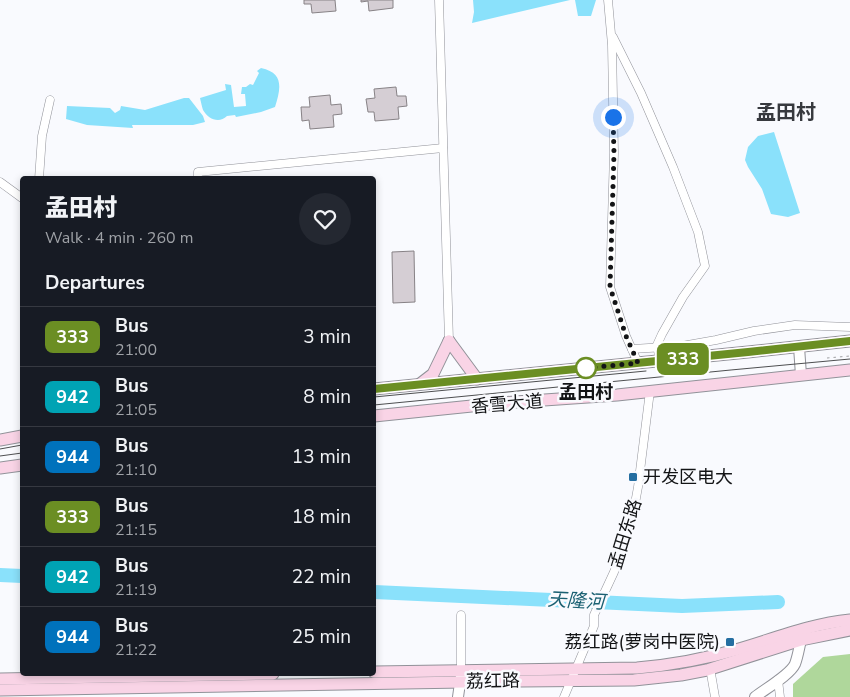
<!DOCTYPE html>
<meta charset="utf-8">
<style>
:root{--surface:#171b24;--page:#242831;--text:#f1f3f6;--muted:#9ea1a6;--line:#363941}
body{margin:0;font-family:"Nunito Sans","Noto Sans SC",sans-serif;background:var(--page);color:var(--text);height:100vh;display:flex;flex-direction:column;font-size:19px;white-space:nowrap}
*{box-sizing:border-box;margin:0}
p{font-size:16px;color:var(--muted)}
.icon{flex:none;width:28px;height:28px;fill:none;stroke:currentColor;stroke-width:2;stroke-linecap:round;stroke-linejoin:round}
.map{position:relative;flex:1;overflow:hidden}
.panel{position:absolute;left:20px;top:176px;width:356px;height:500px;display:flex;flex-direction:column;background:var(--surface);border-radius:5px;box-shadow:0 2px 8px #0003}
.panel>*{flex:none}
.badge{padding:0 10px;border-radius:8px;font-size:18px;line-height:32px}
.you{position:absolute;width:25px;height:25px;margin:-12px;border:4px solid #fff;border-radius:50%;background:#1a73e8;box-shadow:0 0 0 8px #1a73e833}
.map>.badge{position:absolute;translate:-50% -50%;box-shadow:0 0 0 2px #fff}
h2{padding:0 25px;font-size:19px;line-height:45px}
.round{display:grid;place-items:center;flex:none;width:52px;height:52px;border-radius:26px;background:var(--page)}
.summary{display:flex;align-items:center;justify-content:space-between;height:85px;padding:0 25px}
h1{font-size:24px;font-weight:800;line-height:38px}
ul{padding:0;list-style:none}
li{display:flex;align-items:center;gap:15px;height:60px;padding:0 25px;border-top:1px solid var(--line)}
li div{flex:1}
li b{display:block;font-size:19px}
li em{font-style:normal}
li .badge{min-width:55px;font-weight:700;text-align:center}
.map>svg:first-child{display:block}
.forest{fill:#afd79b}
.water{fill:#8ae1fb}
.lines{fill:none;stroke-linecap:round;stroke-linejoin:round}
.river{stroke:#8ae1fb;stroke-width:14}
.building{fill:#d5ced4;stroke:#878286}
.minor-casing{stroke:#919299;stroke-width:9}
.tertiary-casing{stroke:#919299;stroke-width:12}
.secondary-casing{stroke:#919299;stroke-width:13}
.path{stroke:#9fa0a3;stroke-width:1;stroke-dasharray:2.5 4;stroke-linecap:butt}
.minor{stroke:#fff;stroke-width:8}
.tertiary{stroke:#fff;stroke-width:10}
.secondary{stroke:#f9d4e6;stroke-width:11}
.tram{stroke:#4e4f51;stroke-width:1}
.line-casing{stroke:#fff;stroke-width:11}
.line{stroke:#6b8e23;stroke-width:8}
.walk{stroke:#131416;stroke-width:5;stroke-dasharray:0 9}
.stop-dot{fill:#fff;stroke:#6b8e23;stroke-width:2.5}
.poi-dot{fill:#246ea1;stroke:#f9fafe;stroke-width:2}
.labels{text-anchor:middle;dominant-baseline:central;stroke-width:5;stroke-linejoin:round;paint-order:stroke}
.stop-label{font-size:18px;font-weight:bold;fill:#131416;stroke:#f9fafe}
.street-label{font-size:18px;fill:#131416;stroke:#f9fafe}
.poi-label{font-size:18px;fill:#131416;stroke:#f9fafe;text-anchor:start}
.water-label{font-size:19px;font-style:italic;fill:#1a6072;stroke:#f9fafe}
.quarter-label{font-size:20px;font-weight:bold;fill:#37393e;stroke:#f9fafe}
</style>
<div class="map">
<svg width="850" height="697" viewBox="0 0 850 697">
<rect width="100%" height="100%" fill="#f9fafe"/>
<!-- forest -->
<polygon class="forest" points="850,654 850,697 793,697 793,684 823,657"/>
<!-- water -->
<g class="water">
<polygon points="473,0 570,0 472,23 474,12"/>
<polygon points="575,0 596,0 591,16 578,16"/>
<path d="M261,68C284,73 281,88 275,107L261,112L236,117L235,115L227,116C219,124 208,119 203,110C202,107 201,102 200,98L226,90L225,84L231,85L234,107L246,106L245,94H241L242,87H246L250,84L253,85L259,73L257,71Z"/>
<polygon points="184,98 189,98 203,116 205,122 193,125 132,125 133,128 87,125 66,119 67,106 110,108 115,113 120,110 121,106 145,110"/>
<polygon points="774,132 800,213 788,217 771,214 762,189 748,167 745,160 748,147 758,136"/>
</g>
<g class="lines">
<!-- river -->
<g class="river">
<polyline points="0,575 22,576"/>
<polyline points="374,592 682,606 778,602"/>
</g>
</g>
<!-- building -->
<g class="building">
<polygon points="304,0 335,0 336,11 312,13 311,4 304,4"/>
<polygon points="361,0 393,0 393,8 369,11 368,1 361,2"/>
<polygon points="396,87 397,96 406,96 407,106 398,107 399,119 375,121 374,112 368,112 366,99 375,98 374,89"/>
<polygon points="330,95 331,105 341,104 342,114 333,115 334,127 310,129 309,120 302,121 301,107 310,107 309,97"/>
<polygon points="414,251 415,302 393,303 392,252"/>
</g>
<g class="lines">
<!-- minor casing -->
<g class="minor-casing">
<g id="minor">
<polyline points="439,0 449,341"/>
<polyline points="608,0 612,45 614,153 610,287 626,336 638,363"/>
<polyline points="613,37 641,93 673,167 698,232 705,266 683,297 662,334 657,345 660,361"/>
<polyline points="39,179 42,136 50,100"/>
<polyline points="198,179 198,172 443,148"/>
<polyline points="0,182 22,198"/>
<polyline points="632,349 682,346 716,340 754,331 795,325 850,327"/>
<polyline points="461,615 461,670"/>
<polyline points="710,668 715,697"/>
<polyline points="778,680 780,697"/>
<polyline points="564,697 594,626 594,615 614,572 625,541 634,509 638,487 650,391"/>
</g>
</g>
<!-- tertiary casing -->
<g class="tertiary-casing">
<g id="tertiary">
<polyline points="799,347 801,375"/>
<polyline points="458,697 461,676"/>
<path d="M755,697C765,689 790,675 795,664C798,656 799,648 801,640"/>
</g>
</g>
<!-- secondary casing -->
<g class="secondary-casing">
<g id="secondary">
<polyline points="449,341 477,379"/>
<polyline points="420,384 433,374 449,341"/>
<polyline points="374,389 748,352 850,341"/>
<polyline points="374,416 501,403 617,395 850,370"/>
<polyline points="0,440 22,436"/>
<polyline points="0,468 22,465"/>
<path d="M374,672L637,668C672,665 705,659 739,649C776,638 811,624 850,620"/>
<polyline points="0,679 273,674"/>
<polyline points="0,690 520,681 634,680 681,675 707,670 801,640 850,630"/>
</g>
</g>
<!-- path -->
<polyline class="path" points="827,358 850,356"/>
<!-- minor -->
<use href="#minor" class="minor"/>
<!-- tertiary -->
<use href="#tertiary" class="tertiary"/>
<!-- secondary -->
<use href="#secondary" class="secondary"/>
<!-- tram -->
<g class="tram">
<polyline points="374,397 646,371"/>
<path d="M374,405C533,390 691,373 850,359"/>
<polyline points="0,449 22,445"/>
<polyline points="0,456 22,453"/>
</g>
</g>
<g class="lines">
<!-- line casing -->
<g class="line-casing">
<polyline id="line" points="374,389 748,352 850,341"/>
</g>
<!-- line -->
<use href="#line" class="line"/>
<!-- walk -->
<polyline class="walk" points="586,368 638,363 626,336 610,287 614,153 613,117"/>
</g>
<!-- markers -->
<circle class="stop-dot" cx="586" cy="368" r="10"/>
<g class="poi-dot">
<rect x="628" y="472" width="10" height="10" rx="2.5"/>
<rect x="725" y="637" width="10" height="10" rx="2.5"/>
</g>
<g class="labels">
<!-- stop labels -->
<g class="stop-label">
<text x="586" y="392">孟田村</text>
</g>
<!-- street labels -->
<g class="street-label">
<text transform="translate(507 404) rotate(-5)">香雪大道</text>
<text transform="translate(625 534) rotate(-73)">孟田东路</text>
<text transform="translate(493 681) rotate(-1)">荔红路</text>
</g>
<!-- poi labels -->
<g class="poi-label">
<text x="643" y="477">开发区电大</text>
<text x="720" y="642" text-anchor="end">荔红路(萝岗中医院)</text>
</g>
<!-- water labels -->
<g class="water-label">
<text transform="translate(576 601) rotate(3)">天隆河</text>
</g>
<!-- quarter labels -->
<g class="quarter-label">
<text x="786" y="112">孟田村</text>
</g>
</g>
</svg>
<div class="you" style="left:613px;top:117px"></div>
<b class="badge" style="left:683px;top:359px;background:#6b8e23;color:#fff">333</b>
<section class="panel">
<div class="summary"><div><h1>孟田村</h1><p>Walk · 4 min · 260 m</p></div><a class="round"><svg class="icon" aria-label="heart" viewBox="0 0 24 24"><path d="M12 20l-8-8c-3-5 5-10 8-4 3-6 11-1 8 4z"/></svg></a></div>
<h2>Departures</h2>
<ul>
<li><span class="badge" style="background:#6b8e23;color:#fff">333</span><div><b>Bus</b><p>21:00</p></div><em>3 min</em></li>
<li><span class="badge" style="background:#00a3b4;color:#fff">942</span><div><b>Bus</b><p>21:05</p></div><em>8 min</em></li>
<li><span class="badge" style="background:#0072bc;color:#fff">944</span><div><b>Bus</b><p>21:10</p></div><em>13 min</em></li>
<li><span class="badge" style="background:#6b8e23;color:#fff">333</span><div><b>Bus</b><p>21:15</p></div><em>18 min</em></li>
<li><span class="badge" style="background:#00a3b4;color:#fff">942</span><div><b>Bus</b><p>21:19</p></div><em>22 min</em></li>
<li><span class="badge" style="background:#0072bc;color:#fff">944</span><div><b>Bus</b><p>21:22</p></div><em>25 min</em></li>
</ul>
</section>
</div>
